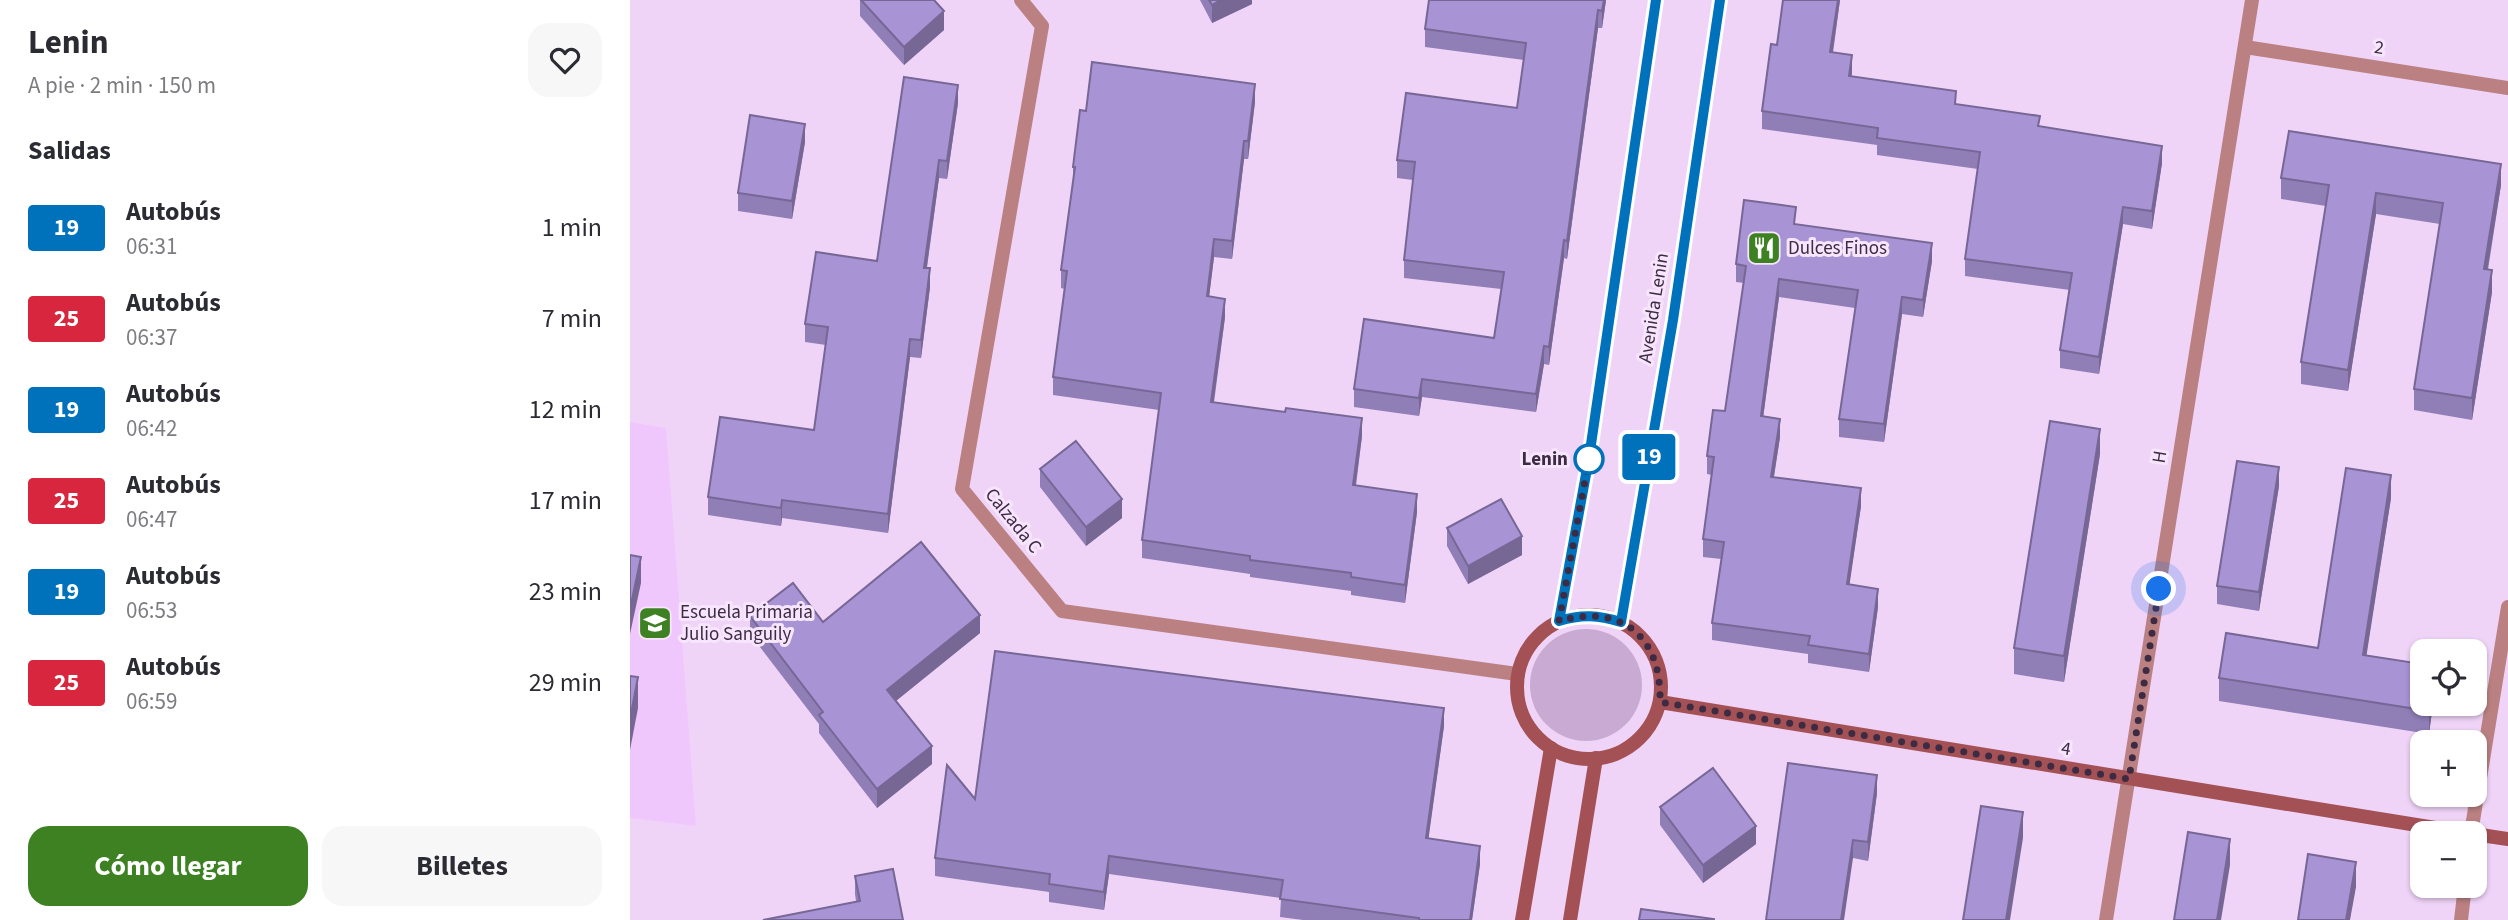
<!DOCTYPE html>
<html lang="es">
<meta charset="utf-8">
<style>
:root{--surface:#fff;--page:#f7f7f7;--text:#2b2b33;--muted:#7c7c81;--accent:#3e8123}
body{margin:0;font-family:"Source Sans 3",sans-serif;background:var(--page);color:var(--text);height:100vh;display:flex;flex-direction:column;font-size:26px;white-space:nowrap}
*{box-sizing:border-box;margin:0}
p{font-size:23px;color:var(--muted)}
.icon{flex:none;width:38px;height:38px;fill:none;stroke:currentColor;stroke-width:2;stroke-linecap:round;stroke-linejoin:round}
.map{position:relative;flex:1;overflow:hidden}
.side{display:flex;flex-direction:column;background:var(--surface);width:630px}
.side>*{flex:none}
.badge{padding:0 14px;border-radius:5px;font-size:24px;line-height:46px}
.tools{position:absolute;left:1780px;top:639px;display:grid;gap:14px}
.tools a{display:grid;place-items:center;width:77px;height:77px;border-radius:14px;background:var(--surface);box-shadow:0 2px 5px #0004;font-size:35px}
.you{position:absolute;width:35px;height:35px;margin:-18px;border:5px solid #fff;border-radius:50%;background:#1a73e8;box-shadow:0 0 0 10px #1a73e833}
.map>.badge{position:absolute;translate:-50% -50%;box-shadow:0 0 0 4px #fff}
h2{padding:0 28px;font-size:26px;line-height:63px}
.round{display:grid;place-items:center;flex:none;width:74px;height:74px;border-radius:21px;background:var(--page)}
.head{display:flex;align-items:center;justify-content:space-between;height:119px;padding:0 28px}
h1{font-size:33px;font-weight:700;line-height:52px}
.button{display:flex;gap:14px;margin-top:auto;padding:14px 28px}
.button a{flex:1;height:80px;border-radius:21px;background:var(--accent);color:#fff;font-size:28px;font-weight:700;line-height:80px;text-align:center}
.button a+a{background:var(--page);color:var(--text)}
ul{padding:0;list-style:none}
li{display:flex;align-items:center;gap:21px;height:91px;padding:0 28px}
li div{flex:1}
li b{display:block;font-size:26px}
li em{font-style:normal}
li .badge{min-width:77px;font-weight:700;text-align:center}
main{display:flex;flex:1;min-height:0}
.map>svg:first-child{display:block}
.built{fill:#f0c7fd}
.green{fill:#c8aad2}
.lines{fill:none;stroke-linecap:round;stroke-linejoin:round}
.street{stroke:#bb8182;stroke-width:14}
.secondary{stroke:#a45156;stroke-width:14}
.wall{fill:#907eb7}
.shaded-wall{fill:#766795}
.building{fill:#a893d5;stroke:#766795;stroke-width:2}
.line-casing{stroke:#fff;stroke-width:16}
.line{stroke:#0072bc;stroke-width:10}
.walk{stroke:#3d2b43;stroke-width:7;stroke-dasharray:0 12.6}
.stop-dot{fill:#fff;stroke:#0072bc;stroke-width:3.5}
.labels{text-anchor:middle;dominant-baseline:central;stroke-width:6;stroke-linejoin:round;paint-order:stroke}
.street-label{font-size:19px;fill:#3d2b43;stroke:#f7e5fd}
.poi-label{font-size:19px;fill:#3d2b43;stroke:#f7e5fd;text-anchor:start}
.stop-label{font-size:19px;font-weight:bold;fill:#3d2b43;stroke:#f7e5fd;text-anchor:end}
</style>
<main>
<section class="side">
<div class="head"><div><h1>Lenin</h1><p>A pie · 2 min · 150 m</p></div><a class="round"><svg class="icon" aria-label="heart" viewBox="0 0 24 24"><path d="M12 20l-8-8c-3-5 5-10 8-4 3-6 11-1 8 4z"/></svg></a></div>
<h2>Salidas</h2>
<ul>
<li><span class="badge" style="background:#0072bc;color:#fff">19</span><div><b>Autobús</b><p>06:31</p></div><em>1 min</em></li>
<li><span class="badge" style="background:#d7263d;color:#fff">25</span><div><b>Autobús</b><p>06:37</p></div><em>7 min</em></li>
<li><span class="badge" style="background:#0072bc;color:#fff">19</span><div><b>Autobús</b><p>06:42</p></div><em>12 min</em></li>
<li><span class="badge" style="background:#d7263d;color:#fff">25</span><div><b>Autobús</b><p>06:47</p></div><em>17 min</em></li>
<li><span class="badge" style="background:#0072bc;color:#fff">19</span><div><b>Autobús</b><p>06:53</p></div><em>23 min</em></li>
<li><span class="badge" style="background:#d7263d;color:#fff">25</span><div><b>Autobús</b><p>06:59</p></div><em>29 min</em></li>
</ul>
<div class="button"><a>Cómo llegar</a><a>Billetes</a></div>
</section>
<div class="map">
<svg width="1878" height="920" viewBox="0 0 1878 920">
<rect width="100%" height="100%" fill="#f0d4f8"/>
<!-- built -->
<polygon class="built" points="0,422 36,428 66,826 0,818"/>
<!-- green -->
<circle class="green" cx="956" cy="685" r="56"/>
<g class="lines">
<!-- street -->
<g class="street">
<polyline points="391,0 412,26 332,489 432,611 887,674"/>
<polyline points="1615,47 1878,88"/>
<polyline points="1841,833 1878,607"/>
<polyline points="1476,920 1622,0"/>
<polyline points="1831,920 1835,886"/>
</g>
<!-- secondary -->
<g class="secondary">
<circle cx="959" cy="687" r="72"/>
<polyline points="929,621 959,458 1026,0"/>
<polyline points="991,622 1043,320 1090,0"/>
<polyline points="1030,702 1836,833"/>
<polyline points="1844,834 1878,839"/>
<polyline points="892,920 921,748"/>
<polyline points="940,920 966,758"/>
</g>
</g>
<!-- wall -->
<g class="wall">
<polygon points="230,0 304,0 314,30 274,65 230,16"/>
<polygon points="570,0 622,0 622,4 582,23"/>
<polygon points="799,0 976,0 972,28 968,28 937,259 934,258 919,365 914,364 906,412 792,397 789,416 724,407 724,389 864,338 871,289 774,278 774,260 783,180 767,178 767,160 887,108 894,60 795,47 795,29"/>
<polygon points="1153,0 1210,0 1203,53 1222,73 1221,76 1410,126 1532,163 1522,229 1493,224 1469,374 1430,368 1430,350 1440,290 1335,276 1335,259 1348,169 1247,155 1247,145 1132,129 1132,111 1147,45"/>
<polygon points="625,102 618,159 614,159 602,259 584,257 579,296 595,317 584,403 732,436 726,486 787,512 775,603 721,595 721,591 620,577 620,574 512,558 512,540 529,410 423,395 423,377 435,289 431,288 431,270 443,185 443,167"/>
<polygon points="328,103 317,179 309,178 297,268 300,287 291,358 280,357 258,533 152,518 151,526 78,515 78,497 184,430 196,345 175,342 175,324 247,261"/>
<polygon points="175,142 162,219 108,211 108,193"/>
<polygon points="1651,178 1871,185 1858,270 1862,292 1842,420 1784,410 1784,389 1810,224 1746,214 1718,391 1671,384 1671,362 1696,206 1651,199"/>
<polygon points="1166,224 1302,261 1293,317 1272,314 1254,442 1209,437 1209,419 1225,308 1149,297 1133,417 1150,437 1144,477 1231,506 1219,585 1248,607 1239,672 1178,663 1178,654 1082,640 1082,623 1091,559 1073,557 1073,539 1082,475 1077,474 1077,456 1095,411 1114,283 1106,282 1106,264"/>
<polygon points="1470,454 1434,682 1384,674 1384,648"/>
<polygon points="410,469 492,518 456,546 410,487"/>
<polygon points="1649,486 1629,611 1587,604 1587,586"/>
<polygon points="1761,498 1736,655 1792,704 1803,704 1799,734 1589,701 1589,678 1688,648"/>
<polygon points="817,528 892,555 838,584 817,546"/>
<polygon points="120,616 350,633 266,701 302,764 247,808 189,733 189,724 120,634"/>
<polygon points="814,726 798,839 850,864 842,920 673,920 650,917 651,898 479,874 474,910 419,902 419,892 305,876 305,858 345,799"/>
<polygon points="1247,793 1238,861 1223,858 1136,920"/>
<polygon points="1030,807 1126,844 1073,883 1030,825"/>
<polygon points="225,876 273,920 226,901 225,894"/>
</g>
<!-- shaded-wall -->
<g class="shaded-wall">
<polygon points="591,0 622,0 622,4 582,23 582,5"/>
<polygon points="974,0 976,0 972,28 972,11"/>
<polygon points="1208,0 1210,0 1200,70 1200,52"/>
<polygon points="968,10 968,28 937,259 937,241"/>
<polygon points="314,11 314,30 274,65 274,47"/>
<polygon points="1222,55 1222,73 1219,94 1219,76"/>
<polygon points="625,84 625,102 618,159 618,141"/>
<polygon points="328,85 328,103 317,179 317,161"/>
<polygon points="175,124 175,142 162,219 162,201"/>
<polygon points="614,141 614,159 602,259 602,241"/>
<polygon points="1532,146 1532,163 1522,229 1522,211"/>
<polygon points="309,160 309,178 294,286 294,268"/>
<polygon points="1871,164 1871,185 1854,290 1854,269"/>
<polygon points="1746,193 1746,214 1718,391 1718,370"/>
<polygon points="1493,207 1493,224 1469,374 1469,357"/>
<polygon points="584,239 584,257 577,314 577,296"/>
<polygon points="934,240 934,258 919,365 919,347"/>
<polygon points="1302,243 1302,261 1293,317 1293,300"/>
<polygon points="300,268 300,287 291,358 291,340"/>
<polygon points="1862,270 1862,292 1842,420 1842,398"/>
<polygon points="1149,279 1149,297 1131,434 1131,416"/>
<polygon points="1272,297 1272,314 1254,442 1254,424"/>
<polygon points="595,299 595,317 581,420 581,402"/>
<polygon points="280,339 280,357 258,533 258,514"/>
<polygon points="914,346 914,364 906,412 906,394"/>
<polygon points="792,379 792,397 789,416 789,398"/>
<polygon points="732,418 732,436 723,503 723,485"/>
<polygon points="1150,419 1150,437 1141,494 1141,477"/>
<polygon points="1470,429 1470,454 1434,682 1434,656"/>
<polygon points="1649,467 1649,486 1629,611 1629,592"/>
<polygon points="1761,475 1761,498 1733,678 1733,655"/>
<polygon points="1231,488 1231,506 1217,602 1217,584"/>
<polygon points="787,494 787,512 775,603 775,585"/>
<polygon points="492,499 492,518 456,546 456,527"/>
<polygon points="152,500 152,518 151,526 151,508"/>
<polygon points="892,536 892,555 838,584 838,566"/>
<polygon points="11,557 11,583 0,634 0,609"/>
<polygon points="1248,589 1248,607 1239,672 1239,654"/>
<polygon points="350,615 350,633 257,708 257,690"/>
<polygon points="8,677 8,708 0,750 0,719"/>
<polygon points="1800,704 1803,704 1799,734 1799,711"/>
<polygon points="814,708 814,726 796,857 796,838"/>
<polygon points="302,746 302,764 247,808 247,789"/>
<polygon points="1247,775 1247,793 1238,861 1238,842"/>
<polygon points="1393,812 1393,838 1380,920 1376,920"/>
<polygon points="1126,826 1126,844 1073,883 1073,865"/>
<polygon points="1600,839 1600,865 1591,920 1587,920"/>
<polygon points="1223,840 1223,858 1214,920 1211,920"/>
<polygon points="850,846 850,864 842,920 840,920"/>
<polygon points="479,856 479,874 474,910 474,892"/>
<polygon points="1726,862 1726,887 1720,920 1716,920"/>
</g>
<!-- building -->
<g class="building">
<polygon points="231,0 304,0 314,11 274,47"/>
<polygon points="579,0 591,0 582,5"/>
<polygon points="799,0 974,0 972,11 968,10 937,241 934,240 919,347 914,346 906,394 792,379 789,398 724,389 734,319 864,338 874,272 774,260 785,162 767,160 776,93 887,108 896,43 795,29"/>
<polygon points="1153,0 1208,0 1200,52 1222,55 1219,76 1326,91 1325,104 1410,116 1408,126 1532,146 1522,211 1493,207 1469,357 1430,350 1442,273 1335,259 1350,152 1247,138 1248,128 1132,111 1141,44 1147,45"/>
<polygon points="462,62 625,84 618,141 614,141 602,241 584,239 577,296 595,299 581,402 655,412 656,408 732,418 723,485 787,494 775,585 721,577 721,573 620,560 620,556 512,540 531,393 423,377 437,271 431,270 445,167 443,167 450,110 456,111"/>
<polygon points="274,77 328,85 317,161 309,160 294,268 300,268 291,340 280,339 258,514 152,500 151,508 78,497 90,417 184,430 198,327 175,324 186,252 247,261"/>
<polygon points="120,115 175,124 162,201 108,193"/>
<polygon points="1659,131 1871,164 1854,269 1862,270 1842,398 1784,389 1813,203 1746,193 1718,370 1671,362 1699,185 1651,178"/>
<polygon points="1114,200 1166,207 1164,224 1302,243 1293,300 1272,297 1254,424 1209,419 1228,290 1149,279 1131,416 1150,419 1141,477 1231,488 1217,584 1248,589 1239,654 1178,645 1180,636 1082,623 1094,542 1073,539 1084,457 1077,456 1083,410 1095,411 1116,266 1106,264"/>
<polygon points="1420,421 1470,429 1434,656 1384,648"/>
<polygon points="446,441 492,499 456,527 410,469"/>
<polygon points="1607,461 1649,467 1629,592 1587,586"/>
<polygon points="1716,468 1761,475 1733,655 1792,664 1792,704 1800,704 1799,711 1589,678 1596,633 1688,648"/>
<polygon points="871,499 892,536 838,566 817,528"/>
<polygon points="291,542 350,615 257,690 302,746 247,789 189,715 193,712 120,616 163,583 193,622"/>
<polygon points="0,555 11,557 0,609"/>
<polygon points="365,651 814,708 796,838 850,846 840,920 789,920 789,918 650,899 653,880 479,856 474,892 419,884 420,874 305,858 317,765 345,799"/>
<polygon points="0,676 8,677 0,719"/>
<polygon points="1158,763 1247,775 1238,842 1223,840 1211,920 1136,920"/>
<polygon points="1083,768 1126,826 1073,865 1030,807"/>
<polygon points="1351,806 1393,812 1376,920 1333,920"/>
<polygon points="1558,832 1600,839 1587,920 1544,920"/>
<polygon points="1678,854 1726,862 1716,920 1668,920"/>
<polygon points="263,869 273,920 133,920 230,901 225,876"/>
<polygon points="1011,909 1084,919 1084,920 1009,920"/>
</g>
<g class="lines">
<!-- line casing -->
<g class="line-casing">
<path id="line" d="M1026,0L959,458L929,621C952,614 968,615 991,622L1043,320L1090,0"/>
</g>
<!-- line -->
<use href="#line" class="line"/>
<!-- walk -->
<path class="walk" d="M959,459L929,621C992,603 1032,637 1030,702L1499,779L1529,589"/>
</g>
<!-- icons -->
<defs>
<g id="restaurant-square" transform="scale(1.75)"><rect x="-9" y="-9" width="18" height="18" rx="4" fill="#3e8123" stroke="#f7e5fd"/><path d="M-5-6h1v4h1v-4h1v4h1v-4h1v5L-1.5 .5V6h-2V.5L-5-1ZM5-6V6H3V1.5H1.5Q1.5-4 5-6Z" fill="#fff"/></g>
<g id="school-square" transform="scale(1.75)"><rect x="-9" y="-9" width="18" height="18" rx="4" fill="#3e8123" stroke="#f7e5fd"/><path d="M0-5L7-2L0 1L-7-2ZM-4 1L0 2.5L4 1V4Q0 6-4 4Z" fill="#fff"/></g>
</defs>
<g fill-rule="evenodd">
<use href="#restaurant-square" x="1134" y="248"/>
<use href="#school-square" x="25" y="623"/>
</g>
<!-- markers -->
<circle class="stop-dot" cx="959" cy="459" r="14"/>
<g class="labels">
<!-- street labels -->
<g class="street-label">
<text transform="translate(1749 48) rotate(9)">2</text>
<text transform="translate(1024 308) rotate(-81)">Avenida Lenin</text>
<text transform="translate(1530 457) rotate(-81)">H</text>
<text transform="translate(383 521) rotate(51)">Calzada C</text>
<text transform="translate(1436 749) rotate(9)">4</text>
</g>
<!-- poi labels -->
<g class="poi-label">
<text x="1158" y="248">Dulces Finos</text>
<text x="50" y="612">Escuela Primaria<tspan x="50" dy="22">Julio Sanguily</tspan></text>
</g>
<!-- stop labels -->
<g class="stop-label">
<text x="938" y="459">Lenin</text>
</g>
</g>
</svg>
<div class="tools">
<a><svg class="icon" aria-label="locate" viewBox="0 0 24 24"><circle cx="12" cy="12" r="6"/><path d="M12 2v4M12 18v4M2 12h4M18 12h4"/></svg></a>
<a>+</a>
<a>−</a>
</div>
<div class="you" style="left:1529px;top:589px"></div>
<b class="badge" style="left:1019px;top:457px;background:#0072bc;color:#fff">19</b>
</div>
</main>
